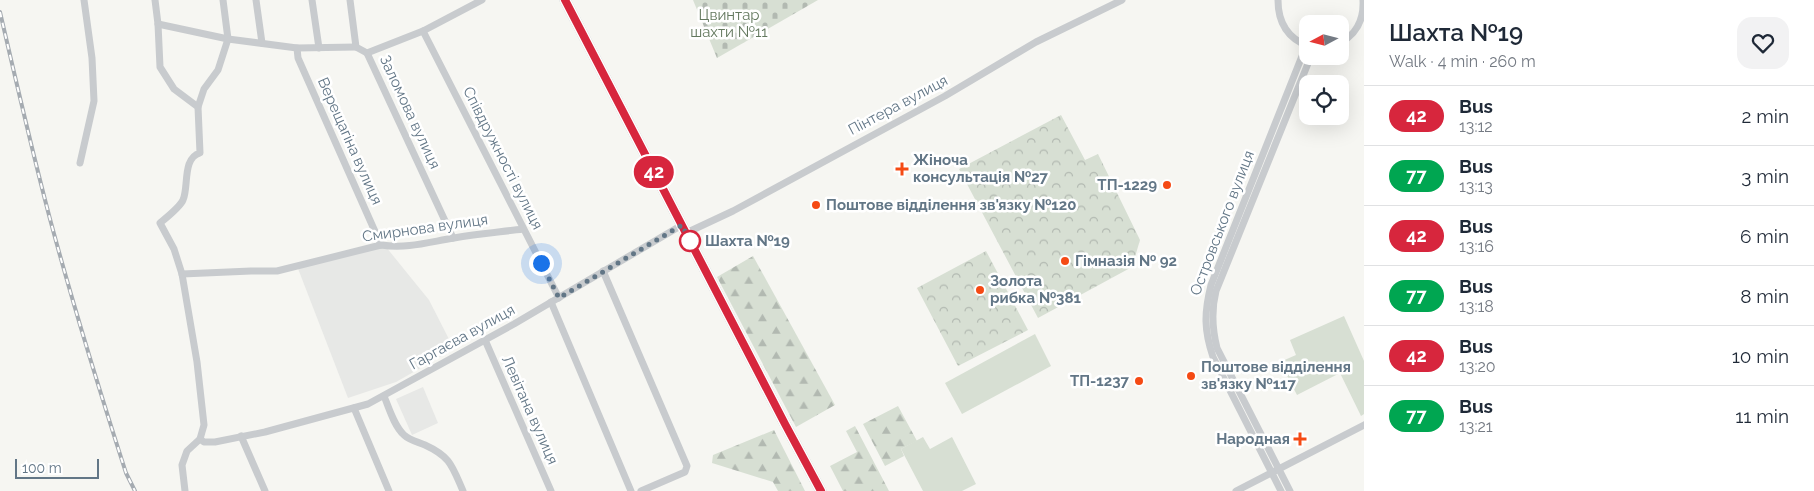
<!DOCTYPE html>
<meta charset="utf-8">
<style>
:root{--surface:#fff;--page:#f2f2f3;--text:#1f2937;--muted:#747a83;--line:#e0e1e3}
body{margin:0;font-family:Raleway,sans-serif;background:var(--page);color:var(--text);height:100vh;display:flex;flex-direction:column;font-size:19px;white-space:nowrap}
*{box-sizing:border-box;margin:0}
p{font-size:16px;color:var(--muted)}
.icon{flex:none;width:28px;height:28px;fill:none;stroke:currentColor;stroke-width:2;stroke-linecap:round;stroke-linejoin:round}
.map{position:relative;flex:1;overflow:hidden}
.sheet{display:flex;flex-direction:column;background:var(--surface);width:450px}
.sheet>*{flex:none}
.badge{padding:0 10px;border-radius:16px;font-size:18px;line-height:32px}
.needle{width:32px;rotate:263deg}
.tools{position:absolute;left:1299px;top:15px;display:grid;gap:10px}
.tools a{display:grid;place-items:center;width:50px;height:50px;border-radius:10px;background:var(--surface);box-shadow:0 5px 20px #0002;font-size:25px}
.scale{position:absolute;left:15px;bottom:12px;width:84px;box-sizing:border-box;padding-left:5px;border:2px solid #627686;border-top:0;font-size:14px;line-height:18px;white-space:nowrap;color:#627686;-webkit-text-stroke:4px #fff;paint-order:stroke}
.you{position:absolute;width:25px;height:25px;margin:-12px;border:4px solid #fff;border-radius:50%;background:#1a73e8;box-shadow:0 0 0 8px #1a73e833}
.map>.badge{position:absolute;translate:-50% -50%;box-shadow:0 0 0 2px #fff}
.round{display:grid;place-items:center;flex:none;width:52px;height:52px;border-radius:15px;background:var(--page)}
.headline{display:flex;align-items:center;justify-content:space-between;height:85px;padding:0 25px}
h1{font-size:24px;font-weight:600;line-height:38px}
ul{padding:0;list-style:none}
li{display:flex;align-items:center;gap:15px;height:60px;padding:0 25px;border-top:1px solid var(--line)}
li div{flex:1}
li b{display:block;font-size:19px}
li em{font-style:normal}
li .badge{min-width:55px;font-weight:700;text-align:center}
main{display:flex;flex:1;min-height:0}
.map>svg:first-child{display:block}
.built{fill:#e7e8e6}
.grass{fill:#d7dfd3}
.forest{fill:url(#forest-firs)}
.cemetery{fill:url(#cemetery-stones)}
.park{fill:url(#park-crowns)}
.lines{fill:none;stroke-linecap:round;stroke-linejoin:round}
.major-casing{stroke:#b8bcc0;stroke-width:11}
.minor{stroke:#c8cbce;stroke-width:7}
.major{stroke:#fff;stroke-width:9}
.rail-casing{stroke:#a5abb1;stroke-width:4}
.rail{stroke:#fff;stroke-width:2;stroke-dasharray:5.5;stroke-linecap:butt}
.line-casing{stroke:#fff;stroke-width:11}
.line{stroke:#d7263d;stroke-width:8}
.walk{stroke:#627686;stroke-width:5;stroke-dasharray:0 9}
.poi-dot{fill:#f54a14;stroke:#fff;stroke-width:2}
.stop-dot{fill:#fff;stroke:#d7263d;stroke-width:2.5}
.labels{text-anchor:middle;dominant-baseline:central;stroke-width:5;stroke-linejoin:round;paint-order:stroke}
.park-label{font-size:15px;fill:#63785e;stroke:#fff}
.street-label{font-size:15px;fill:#627686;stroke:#fff}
.poi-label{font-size:15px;font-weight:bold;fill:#627686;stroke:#fff;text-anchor:start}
.stop-label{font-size:15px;font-weight:bold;fill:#627686;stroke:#fff;text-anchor:start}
</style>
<main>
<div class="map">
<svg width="1364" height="491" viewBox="0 0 1364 491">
<defs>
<pattern id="forest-firs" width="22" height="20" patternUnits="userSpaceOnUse" patternTransform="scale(1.25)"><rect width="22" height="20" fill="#d7dfd3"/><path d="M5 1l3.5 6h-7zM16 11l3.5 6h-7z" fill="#b2b9b1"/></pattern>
<pattern id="cemetery-stones" width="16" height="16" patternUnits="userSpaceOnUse" patternTransform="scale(1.25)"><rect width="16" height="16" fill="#d7dfd3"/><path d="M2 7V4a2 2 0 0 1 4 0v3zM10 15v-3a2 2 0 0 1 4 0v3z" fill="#b2b9b1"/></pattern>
<pattern id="park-crowns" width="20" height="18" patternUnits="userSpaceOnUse" patternTransform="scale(1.25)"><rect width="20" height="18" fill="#d7dfd3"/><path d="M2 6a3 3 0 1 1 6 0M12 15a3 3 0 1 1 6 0" fill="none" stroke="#b2b9b1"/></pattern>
</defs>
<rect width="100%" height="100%" fill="#f6f6f2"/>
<!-- built -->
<g class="built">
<polygon points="386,247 429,300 454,349 396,382 348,398 297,266"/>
<polygon points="423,387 438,423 412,435 396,399"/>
</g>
<!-- grass -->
<g class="grass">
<polygon points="1344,316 1364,361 1364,414 1361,416 1340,373 1297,395 1280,362 1296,355 1290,340"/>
<polygon points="1035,334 1051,366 962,414 945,383"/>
<polygon points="923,437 930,449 952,437 976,484 962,491 923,491 901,449"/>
</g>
<!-- forest -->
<g class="forest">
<polygon points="753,256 835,405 796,427 717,277"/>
<polygon points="898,406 917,441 901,449 904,456 885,466 863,424"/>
<polygon points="855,426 889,491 843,491 830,466 857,452 846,431"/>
<polygon points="774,430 805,491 778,491 773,482 712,463 713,455"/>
</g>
<!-- cemetery -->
<polygon class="cemetery" points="693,0 818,0 717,58"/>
<!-- park -->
<g class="park">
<polygon points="1061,115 1085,160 1098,154 1140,240 1132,267 1038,318 959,169"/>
<polygon points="986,251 1028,330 958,366 917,288"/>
</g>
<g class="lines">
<!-- major casing -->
<g class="major-casing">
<polyline id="major" points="565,0 785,424 821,491"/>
</g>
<!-- minor -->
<g class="minor">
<path d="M155,0L158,24L160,67L174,89L198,107L200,153C182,158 189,187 183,200C180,207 166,218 160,223L174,249L182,274L197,362L204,425L200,439L187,451L182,465L185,491"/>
<polyline points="256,0 262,43"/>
<polyline points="312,0 319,48"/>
<polyline points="350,0 356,47 367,53 453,238"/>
<path d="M1278,0C1278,21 1287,38 1308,46"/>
<polyline points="158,24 228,39 297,48 356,47"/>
<polyline points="423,31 559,298"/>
<path d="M1340,43C1357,34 1364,19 1363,0"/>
<polyline points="297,48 298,58 381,245"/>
<polyline points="367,53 423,31 482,0"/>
<polyline points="198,107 204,89 218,70 228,39 223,0"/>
<polyline points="80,163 94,101 92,58 84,0"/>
<polyline points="686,233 733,211 945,96 1036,42 1122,0"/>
<polyline points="603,271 687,466 685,472 641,491"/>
<path d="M182,274L251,271H277L381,245C407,249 429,242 454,238C477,234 500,232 523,229"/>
<polyline points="551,302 631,491"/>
<polyline points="485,340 551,491"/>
<path d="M384,396C389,408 394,426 404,435C409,440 418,442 425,445C451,457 452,466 463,491"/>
<polyline points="354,408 389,491"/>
<polyline points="241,436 265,491"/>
<polyline points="200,439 204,442 215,442 265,432 368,404 514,324 682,225"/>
<polyline points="1236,491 1364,425"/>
<path d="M1281,491L1213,357C1204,330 1204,313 1211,285L1306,46"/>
<path d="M1290,491L1217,348C1212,328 1211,311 1216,291L1311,56"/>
</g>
<!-- major -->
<use href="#major" class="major"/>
<!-- rail casing -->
<g class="rail-casing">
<path id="rail" d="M0,12C16,81 32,151 50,219C73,305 99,389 126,473L135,491"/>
</g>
<!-- rail -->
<use href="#rail" class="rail"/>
</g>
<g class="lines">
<!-- line casing -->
<g class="line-casing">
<polyline id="line" points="565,0 785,424 821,491"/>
</g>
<!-- line -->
<use href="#line" class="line"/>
<!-- walk -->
<polyline class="walk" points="541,263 559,298 682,225 694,249 690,241"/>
</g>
<!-- markers -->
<g class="poi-dot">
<path d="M899.5 161.5h5v5h5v5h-5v5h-5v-5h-5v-5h5z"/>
<circle cx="1167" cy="185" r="5"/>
<circle cx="816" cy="205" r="5"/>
<circle cx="1065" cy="261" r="5"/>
<circle cx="980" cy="290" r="5"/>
<circle cx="1191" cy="376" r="5"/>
<circle cx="1139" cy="381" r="5"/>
<path d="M1297.5 431.5h5v5h5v5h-5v5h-5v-5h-5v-5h5z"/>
</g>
<circle class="stop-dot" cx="690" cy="241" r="10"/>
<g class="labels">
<!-- park labels -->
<g class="park-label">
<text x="729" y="15">Цвинтар<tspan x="729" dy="17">шахти №11</tspan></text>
</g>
<!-- street labels -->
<g class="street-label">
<text transform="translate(898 105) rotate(-28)">Пінтера вулиця</text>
<text transform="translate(410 112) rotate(65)">Заломова вулиця</text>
<text transform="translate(350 141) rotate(66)">Верещагіна вулиця</text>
<text transform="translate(503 158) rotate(63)">Співдружності вулиця</text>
<text transform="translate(1222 223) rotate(-69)">Островського вулиця</text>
<text transform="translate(425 228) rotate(-8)">Смирнова вулиця</text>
<text transform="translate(462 337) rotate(-29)">Гаргаєва вулиця</text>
<text transform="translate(530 410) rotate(66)">Левітана вулиця</text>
</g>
<!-- poi labels -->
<g class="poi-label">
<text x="913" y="160">Жіноча<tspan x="913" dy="17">консультація №27</tspan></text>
<text x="1157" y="185" text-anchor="end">ТП-1229</text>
<text x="826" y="205">Поштове відділення зв'язку №120</text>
<text x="1075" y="261">Гімназія № 92</text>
<text x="990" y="281">Золота<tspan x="990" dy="17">рибка №381</tspan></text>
<text x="1201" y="367">Поштове відділення<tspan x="1201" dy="17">зв'язку №117</tspan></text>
<text x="1129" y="381" text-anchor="end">ТП-1237</text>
<text x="1290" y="439" text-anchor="end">Народная</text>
</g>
<!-- stop labels -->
<g class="stop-label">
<text x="705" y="241">Шахта №19</text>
</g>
</g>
</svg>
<div class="tools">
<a><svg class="needle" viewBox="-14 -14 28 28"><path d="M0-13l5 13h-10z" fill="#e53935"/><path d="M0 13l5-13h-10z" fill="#747a83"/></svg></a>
<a><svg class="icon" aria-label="locate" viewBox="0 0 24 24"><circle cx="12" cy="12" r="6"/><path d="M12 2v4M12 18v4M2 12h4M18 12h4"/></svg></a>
</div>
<div class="scale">100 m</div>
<div class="you" style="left:541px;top:263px"></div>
<b class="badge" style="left:654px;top:172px;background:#d7263d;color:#fff">42</b>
</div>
<section class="sheet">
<div class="headline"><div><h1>Шахта №19</h1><p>Walk · 4 min · 260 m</p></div><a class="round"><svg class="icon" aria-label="heart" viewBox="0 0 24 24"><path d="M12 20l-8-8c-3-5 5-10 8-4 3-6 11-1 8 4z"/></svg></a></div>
<ul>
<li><span class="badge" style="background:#d7263d;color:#fff">42</span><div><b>Bus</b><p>13:12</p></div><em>2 min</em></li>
<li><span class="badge" style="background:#00a651;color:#fff">77</span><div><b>Bus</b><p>13:13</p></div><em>3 min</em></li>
<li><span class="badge" style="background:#d7263d;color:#fff">42</span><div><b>Bus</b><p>13:16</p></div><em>6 min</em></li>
<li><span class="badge" style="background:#00a651;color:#fff">77</span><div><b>Bus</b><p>13:18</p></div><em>8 min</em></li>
<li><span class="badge" style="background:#d7263d;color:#fff">42</span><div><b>Bus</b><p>13:20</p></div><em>10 min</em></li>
<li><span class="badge" style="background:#00a651;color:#fff">77</span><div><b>Bus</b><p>13:21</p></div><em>11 min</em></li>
</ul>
</section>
</main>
